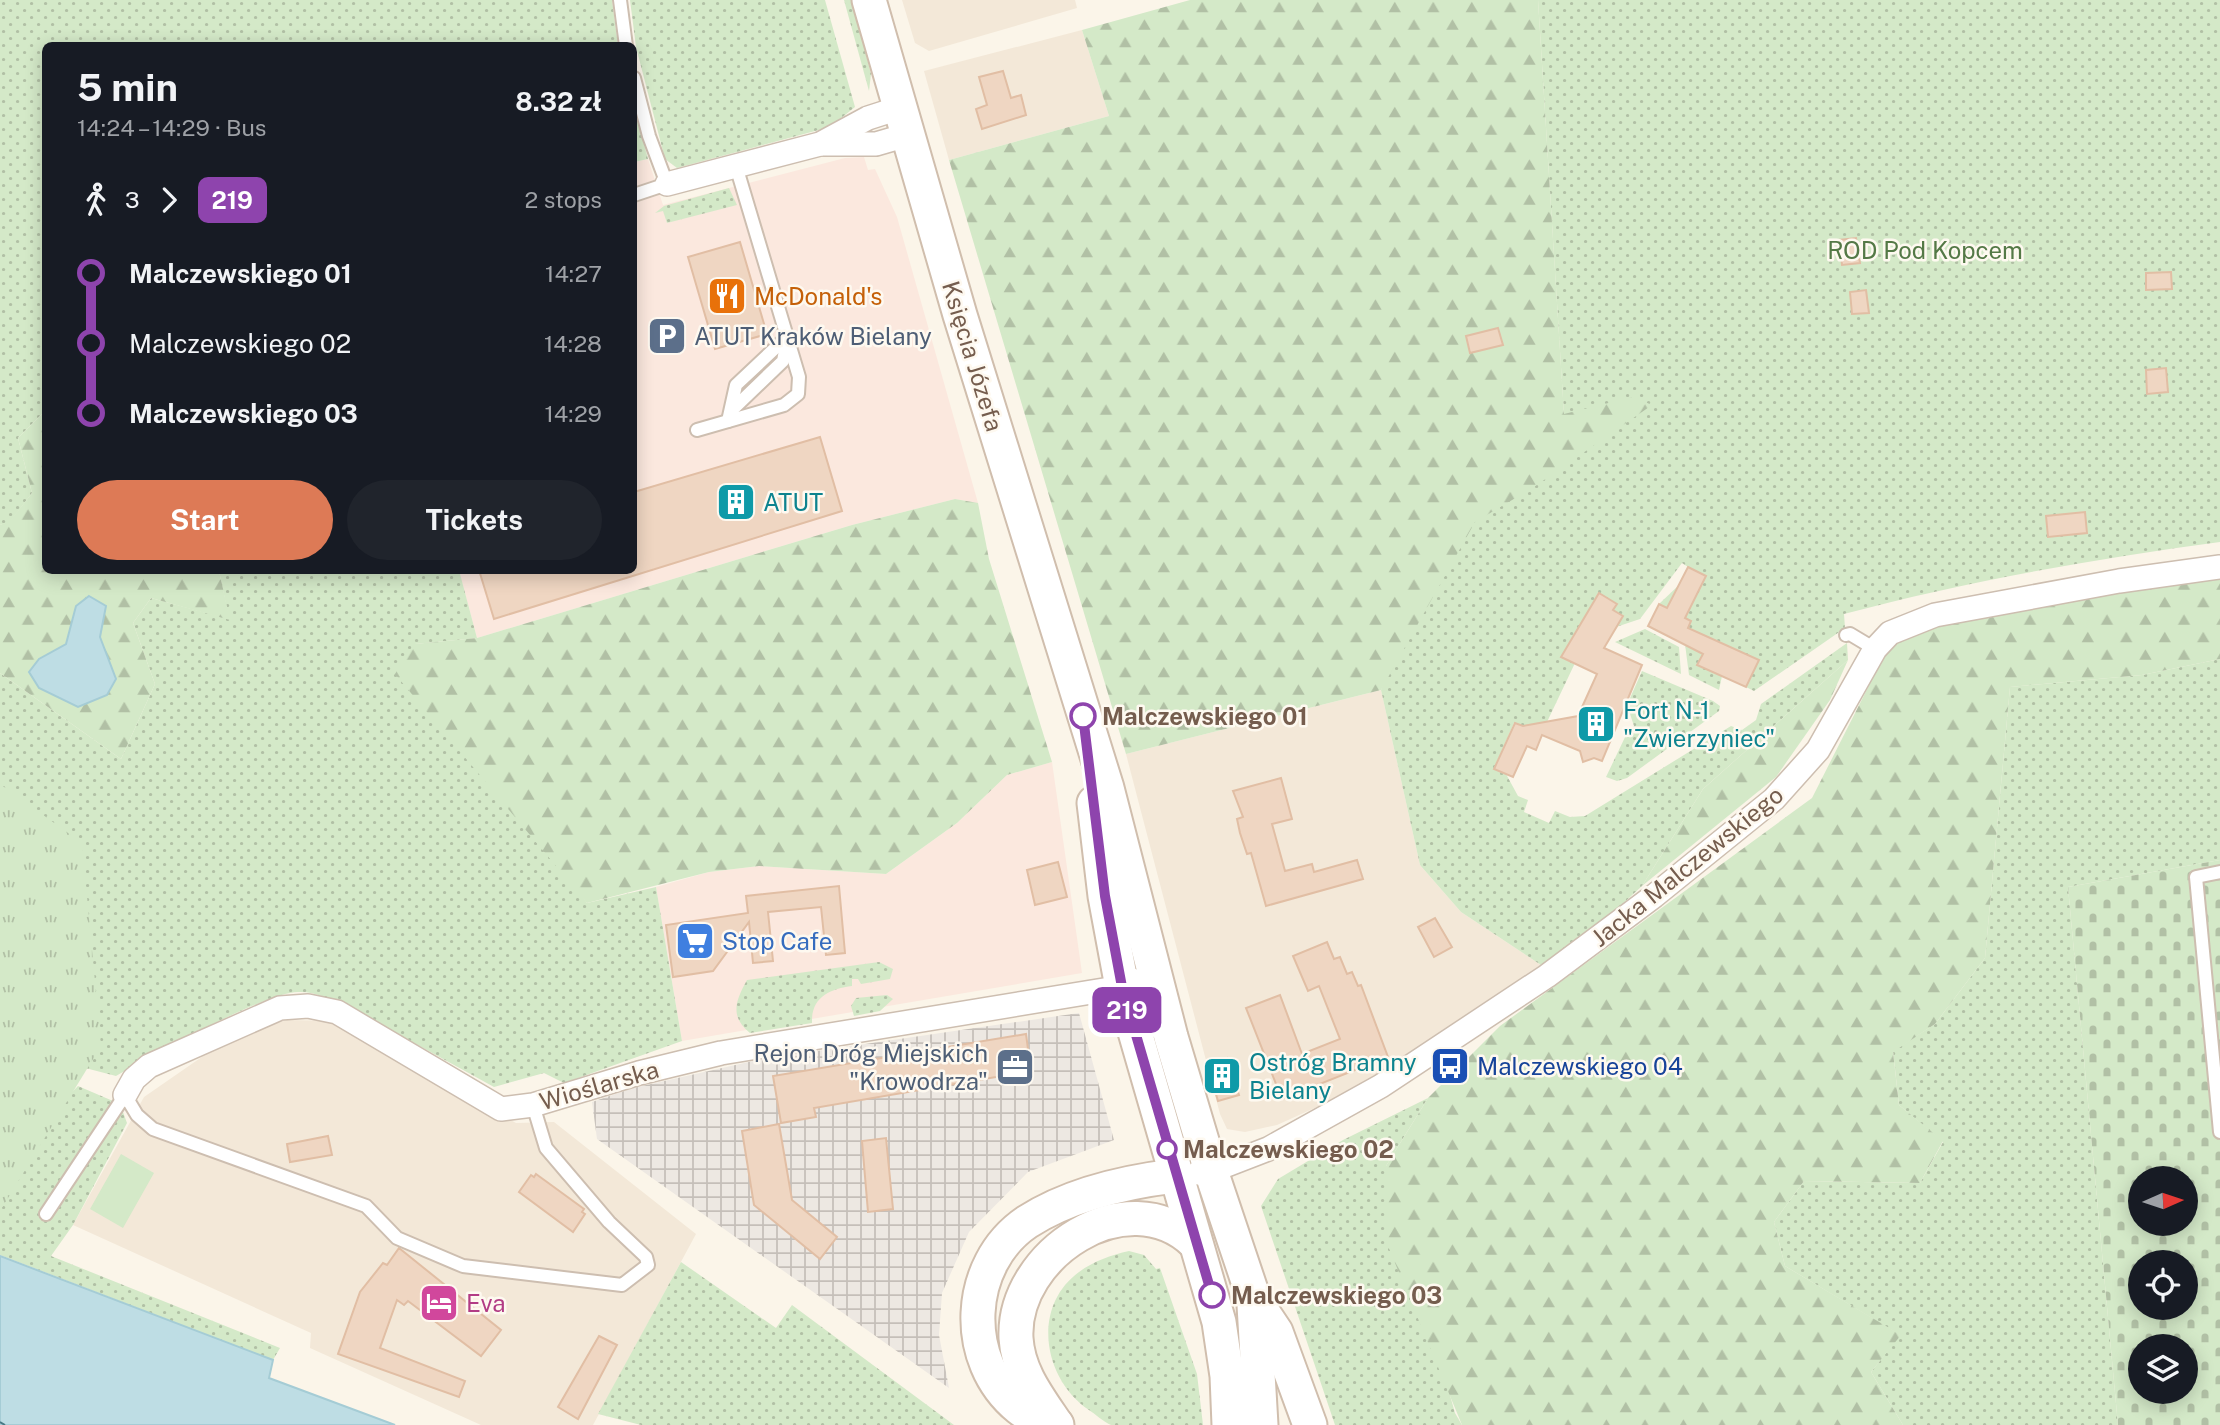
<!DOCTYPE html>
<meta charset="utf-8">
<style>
:root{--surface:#171b24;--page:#20242c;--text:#f1f3f6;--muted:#9ea1a6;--accent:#dd7a56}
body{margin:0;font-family:"Public Sans",sans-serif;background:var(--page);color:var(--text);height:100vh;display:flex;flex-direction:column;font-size:26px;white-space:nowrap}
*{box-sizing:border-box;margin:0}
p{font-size:23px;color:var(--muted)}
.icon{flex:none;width:38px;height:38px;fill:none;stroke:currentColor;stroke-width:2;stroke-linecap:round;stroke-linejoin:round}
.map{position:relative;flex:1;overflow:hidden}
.drawer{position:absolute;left:42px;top:42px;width:595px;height:532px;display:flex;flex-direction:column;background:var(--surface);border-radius:10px;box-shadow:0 4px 18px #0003}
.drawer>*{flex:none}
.badge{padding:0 14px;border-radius:10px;font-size:24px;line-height:46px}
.needle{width:46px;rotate:87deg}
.controls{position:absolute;left:2128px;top:1166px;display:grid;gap:14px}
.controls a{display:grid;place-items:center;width:70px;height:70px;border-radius:50%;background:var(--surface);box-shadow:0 4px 18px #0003;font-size:35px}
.map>.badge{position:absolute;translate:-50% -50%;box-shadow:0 0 0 4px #fff}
.legs{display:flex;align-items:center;gap:10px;height:77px;padding:0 35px;font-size:23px}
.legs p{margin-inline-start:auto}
.overview{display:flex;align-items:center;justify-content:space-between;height:119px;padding:0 35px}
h1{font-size:38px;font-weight:700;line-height:52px}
.action{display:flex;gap:14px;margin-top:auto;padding:14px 35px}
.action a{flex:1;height:80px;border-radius:42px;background:var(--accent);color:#fff;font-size:28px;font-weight:700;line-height:80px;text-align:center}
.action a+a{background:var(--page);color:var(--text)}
ul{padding:0 35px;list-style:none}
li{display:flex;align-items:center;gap:24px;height:70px;font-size:26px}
li i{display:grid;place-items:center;width:10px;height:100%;margin:0 9px;background:currentColor}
li i::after{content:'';width:18px;height:18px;margin:-9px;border:5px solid;border-radius:50%;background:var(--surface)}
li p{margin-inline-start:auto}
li:first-child i{background:linear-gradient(#0000 50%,currentColor 0)}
li:last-child i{background:linear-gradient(currentColor 50%,#0000 0)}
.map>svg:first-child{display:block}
.residential{fill:#f3e8d8}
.commercial{fill:#fbe8de}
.industrial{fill:url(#industrial-grid)}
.grass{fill:url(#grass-dots)}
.forest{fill:url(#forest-firs);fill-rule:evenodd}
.cemetery{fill:url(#cemetery-stones);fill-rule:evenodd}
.park{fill:url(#park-tufts)}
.pitch{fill:#d4e9c8}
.water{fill:#bedde4;stroke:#a5ccd5;stroke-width:2}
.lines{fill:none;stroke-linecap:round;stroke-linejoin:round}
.ferry{stroke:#487a86;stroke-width:2;stroke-dasharray:9 7;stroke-linecap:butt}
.building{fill:#efd6c2;stroke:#e1bea4;stroke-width:2}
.lane-casing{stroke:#cdbeb0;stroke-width:16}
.street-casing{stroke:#cdbeb0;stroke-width:26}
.secondary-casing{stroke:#d0bead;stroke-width:37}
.lane{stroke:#fff;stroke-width:12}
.street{stroke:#fff;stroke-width:23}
.secondary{stroke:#fff;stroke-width:33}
.line-1-casing{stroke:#fff;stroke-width:16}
.line-1{stroke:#8e44ad;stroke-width:10}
.stop-1-dot{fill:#fff;stroke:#8e44ad;stroke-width:3.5}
.labels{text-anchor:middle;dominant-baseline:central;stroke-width:5;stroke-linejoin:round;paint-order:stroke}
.park-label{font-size:24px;fill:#547946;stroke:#fef9f0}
.food-label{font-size:24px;fill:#c56008;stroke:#fef9f0;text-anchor:start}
.service-label{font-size:24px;fill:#4e5e75;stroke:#fef9f0;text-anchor:start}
.street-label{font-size:24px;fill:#755d4e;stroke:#fef9f0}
.culture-label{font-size:24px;fill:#0d838f;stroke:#fef9f0;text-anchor:start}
.stop-label{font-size:24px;font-weight:bold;fill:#755d4e;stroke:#fef9f0;text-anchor:start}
.shop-label{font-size:24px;fill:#366cbe;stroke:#fef9f0;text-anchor:start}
.transit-label{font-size:24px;fill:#164399;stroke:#fef9f0;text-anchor:start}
.hotel-label{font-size:24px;fill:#b23c85;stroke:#fef9f0;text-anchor:start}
</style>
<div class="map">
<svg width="2220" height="1425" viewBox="0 0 2220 1425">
<defs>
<pattern id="industrial-grid" width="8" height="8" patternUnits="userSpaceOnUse" patternTransform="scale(1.75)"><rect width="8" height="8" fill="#ede8e2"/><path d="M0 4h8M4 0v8" fill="none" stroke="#c5bfb9"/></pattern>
<pattern id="grass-dots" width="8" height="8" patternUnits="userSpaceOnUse" patternTransform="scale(1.75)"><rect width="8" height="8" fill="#d4e9c8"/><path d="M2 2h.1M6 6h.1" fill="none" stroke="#b1c0a5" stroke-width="1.8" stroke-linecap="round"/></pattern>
<pattern id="forest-firs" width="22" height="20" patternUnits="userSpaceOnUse" patternTransform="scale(1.75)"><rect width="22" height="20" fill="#d4e9c8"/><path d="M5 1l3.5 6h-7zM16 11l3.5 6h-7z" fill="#b1c0a5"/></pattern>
<pattern id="cemetery-stones" width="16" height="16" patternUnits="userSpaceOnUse" patternTransform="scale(1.75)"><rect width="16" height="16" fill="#d4e9c8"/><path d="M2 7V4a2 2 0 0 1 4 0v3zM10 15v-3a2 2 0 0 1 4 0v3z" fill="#b1c0a5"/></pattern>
<pattern id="park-tufts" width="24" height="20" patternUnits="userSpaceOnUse" patternTransform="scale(1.75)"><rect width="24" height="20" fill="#d4e9c8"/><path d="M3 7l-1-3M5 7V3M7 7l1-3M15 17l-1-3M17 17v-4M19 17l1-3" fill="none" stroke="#b1c0a5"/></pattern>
</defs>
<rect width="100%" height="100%" fill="#fbf5e9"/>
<!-- residential -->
<g class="residential">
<polygon points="902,0 1075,0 1077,8 929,51 915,43"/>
<polygon points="1082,30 1109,116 949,160 924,71"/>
<polygon points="1381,690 1420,865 1461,912 1541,965 1361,1087 1277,1125 1245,1132 1227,1129 1220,1114 1126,754"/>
<polygon points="287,1020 338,1021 516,1123 554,1122 696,1234 593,1425 481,1425 310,1348 311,1333 73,1225 144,1097 209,1052 246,1032"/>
</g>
<!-- commercial -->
<g class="commercial">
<polygon points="864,157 868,170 875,169 897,217 978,503 955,499 852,525 477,638 459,571 634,570 634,162 648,159 663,205 845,158"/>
<polygon points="1052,762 1082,973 682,1041 656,887 709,872 759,866 886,874 957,823 1007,775"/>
</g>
<!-- industrial -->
<polygon class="industrial" points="1079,1013 1114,1140 1028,1172 969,1232 942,1293 939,1335 949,1388 597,1139 592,1102 633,1088 762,1059"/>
<!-- grass -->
<g class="grass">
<polygon points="0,0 612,0 618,45 46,46 45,411 18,438 32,493 10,522 0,525"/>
<polygon points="630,0 825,0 855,107 830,127 677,168 665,159 636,47"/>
<polygon points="844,0 852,0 871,74 869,91"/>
<path d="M1538,0H2220V542C2093,559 1968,581 1844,614L1845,628L1754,691L1746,687L1710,639L1698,665L1722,676L1719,690L1689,675L1685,644L1681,642L1691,621L1659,604L1679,585L1697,594L1688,567L1682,563L1640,619L1616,627L1623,616L1613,610L1617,604L1599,593L1561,657L1575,663L1547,722L1526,727L1514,723L1494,768L1506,774L1518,796L1528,800L1524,812L1549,823L1555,811L1570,817L1585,816L1731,726L1742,730L1756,720L1761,704L1847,643L1848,660L1703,789L1642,886L1592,932L1541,965L1461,912L1420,865L1381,690L1440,512L1564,415Z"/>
<polygon points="634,106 648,159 634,162"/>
<polygon points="729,188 737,205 667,223 663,211 655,213 664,206"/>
<path d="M459,570L477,638L415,644L587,903L656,887L682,1041L564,1083L544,1073L494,1087L345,1005C330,999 314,991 298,992C266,992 148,1057 116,1076L66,1063L0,1016V673L121,759L155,684L133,623L151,598L229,619L219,571Z"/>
<polygon points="1645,629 1679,647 1681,674 1615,642"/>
<polygon points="2220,659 2220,860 2068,887 2118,1425 1903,1425 1871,1372 1900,1335 1785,1266 1774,1222 1804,1181 1920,1183 1943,1142 1899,1105 1893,1051 1935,1024 1985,958 2010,687 2142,675"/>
<polygon points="1642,671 1713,701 1720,706 1719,711 1627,778 1617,781 1606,777 1627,733 1631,735 1634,726 1627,705"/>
<path d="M879,962L893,969L890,979L861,984L858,979H852V986C830,989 811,997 812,1023L750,1033C729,1016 736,1000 747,980Z"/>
<polygon points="887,995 893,999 880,1011 854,1016 851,1006 856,998"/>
<polygon points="78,1086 120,1104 127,1123 73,1225 51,1256 280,1348 273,1360 0,1255 0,1132 40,1125"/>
<polygon points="1428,1098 1386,1166 1455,1413 1462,1425 1335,1425 1261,1206 1278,1179 1343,1140"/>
<path d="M1129,1251L1144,1255L1156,1269L1160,1268L1197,1374L1203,1425C1185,1425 1124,1425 1111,1425C1104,1422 1095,1414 1089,1410C1043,1379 1031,1307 1079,1272C1094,1261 1111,1255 1129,1251Z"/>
<polygon points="681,1262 776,1328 792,1305 954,1425 641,1425 598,1414"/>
</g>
<!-- forest -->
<g class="forest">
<polygon points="1190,0 1538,0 1564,414 1633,397 1652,405 1534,487 1475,522 1381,690 1126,754 949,160 1109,116 1082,30"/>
<path d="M45,411L46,570L219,571L230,620L151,598L133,623L155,684L121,759L0,673V525L10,521L32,493L18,438ZM100,637L116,679L39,659L66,644Z"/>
<polygon points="955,499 978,503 989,559 1052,762 1007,775 957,823 886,874 759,866 709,872 587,903 395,674 414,644 477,638 852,525"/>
<polygon points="2220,576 2220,659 2142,675 2010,687 1985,958 1935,1024 1893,1052 1899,1105 1943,1141 1920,1183 1804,1181 1774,1222 1785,1266 1901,1335 1871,1372 1903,1425 1462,1425 1388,1246 1386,1166 1428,1098 1500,1026 1812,798 1890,644 1929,627 2013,609"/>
<polygon points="1848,660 1830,700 1776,777 1642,886 1703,789"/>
</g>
<!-- cemetery -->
<path class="cemetery" d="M2220,860V1425H2118L2068,887ZM2140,1178H2186V1223H2140ZM2140,1262H2186V1307H2140ZM2140,1346H2186V1391H2140Z"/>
<!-- park -->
<polygon class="park" points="0,784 82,843 101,1046 0,1211"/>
<!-- pitch -->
<polygon class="pitch" points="121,1154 154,1173 123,1228 90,1209"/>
<!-- water -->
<g class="water">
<polygon points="89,596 106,606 100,637 116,679 107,695 78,707 39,688 29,672 39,659 66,644 76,606"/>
<polygon points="0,1256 273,1360 269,1378 395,1425 0,1425"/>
</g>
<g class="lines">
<!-- ferry -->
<polyline class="ferry" points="0,1422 5,1425"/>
</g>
<!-- building -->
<g class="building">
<polygon points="1003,71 1011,98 1021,95 1026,115 982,129 976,109 987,105 979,77"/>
<polygon points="1856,238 1860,263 1842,265 1839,240"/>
<polygon points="740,242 767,334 715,349 688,257"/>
<polygon points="2171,272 2172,289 2146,290 2146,273"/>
<polygon points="1866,290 1869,313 1852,314 1850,292"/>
<polygon points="1498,328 1503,345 1470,353 1466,336"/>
<polygon points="2166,368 2168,392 2147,394 2146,370"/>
<polygon points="820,437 842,511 494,619 479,570 634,570 634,492"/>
<polygon points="2085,512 2087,533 2048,537 2046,516"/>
<polygon points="1688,567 1706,576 1685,618 1691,621 1688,628 1759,660 1746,687 1697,665 1703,654 1648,626 1659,604 1667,608"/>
<polygon points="1599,593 1617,604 1613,610 1623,616 1604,648 1642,665 1602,761 1594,758 1583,762 1580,751 1542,735 1536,750 1527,746 1513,777 1494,769 1515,723 1523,726 1578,716 1597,674 1561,657"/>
<polygon points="1281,778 1292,819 1272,824 1285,871 1312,864 1314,872 1357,860 1363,879 1266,906 1251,853 1247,854 1240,833 1237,819 1243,817 1233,791"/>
<polygon points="1058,862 1067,897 1035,905 1027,870"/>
<polygon points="839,886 845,953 826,955 821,907 768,912 773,961 753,963 749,922 713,971 673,977 666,925 748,913 746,896"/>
<polygon points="1435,918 1452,947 1434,957 1418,927"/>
<polygon points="1327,942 1334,959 1340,957 1347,974 1352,972 1358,986 1361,985 1388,1057 1282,1099 1246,1008 1280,995 1302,1054 1340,1039 1319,986 1308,991 1293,956"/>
<polygon points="1026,1034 1031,1071 814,1108 816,1117 781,1123 773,1076"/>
<polygon points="1227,1058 1239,1095 1218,1101 1207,1064"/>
<polygon points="779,1124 792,1200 837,1237 820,1259 754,1205 742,1131"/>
<polygon points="328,1136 332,1155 290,1162 287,1144"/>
<polygon points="886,1138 893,1209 868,1212 862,1141"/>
<polygon points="536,1174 584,1209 582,1212 585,1214 573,1232 519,1192 531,1175 534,1177"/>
<polygon points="399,1248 501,1330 481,1356 408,1301 404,1305 397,1300 380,1348 465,1381 459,1397 338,1354 360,1292 383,1263 387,1265"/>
<polygon points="599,1336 617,1345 578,1419 558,1407"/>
</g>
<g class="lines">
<!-- lane casing -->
<g class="lane-casing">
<g id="lane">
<polyline points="620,0 626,46"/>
<polyline points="634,78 649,136 667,184 634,195"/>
<polyline points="731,411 783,361 787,340"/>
<polyline points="728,421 736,385 787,337"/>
<polyline points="697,430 784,405 798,394 799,377 736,166"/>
<polyline points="1846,635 1850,634 1875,649"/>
<polyline points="2220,872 2196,877 2220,1132"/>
<polyline points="46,1214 125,1095 137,1115 153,1129 366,1206 397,1238 463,1266 622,1285 648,1265 646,1257 609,1222 546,1148 533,1105"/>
</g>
</g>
<!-- street casing -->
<g class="street-casing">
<g id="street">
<polyline points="824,144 876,144 907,135"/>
<polyline points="667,184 820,144 868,118 899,108"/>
<polyline points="125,1095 134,1079 149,1066 280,1008 308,1006 337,1012 501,1109 533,1105 639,1073 721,1053 1122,987 1132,980"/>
<polyline points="1198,1173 1211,1171 1268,1149 1381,1086 1547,976 1654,896 1774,799 1818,750 1875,649 1890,633 1935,615 2119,581 2220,567"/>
</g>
</g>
<!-- secondary casing -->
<g class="secondary-casing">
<g id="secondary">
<polyline points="869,0 960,315 1107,788 1171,1037 1211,1171 1254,1299 1276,1332 1310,1425"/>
<polyline points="1094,803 1105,896 1122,987 1219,1322 1227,1376 1229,1425"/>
<polyline points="1254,1305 1261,1425"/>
<path d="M1056,1424C1038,1397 1018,1372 1016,1338C1012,1254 1127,1179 1194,1242"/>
<path d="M1057,1425C1044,1420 1030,1417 1019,1408C961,1361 965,1264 1027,1222C1069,1195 1125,1182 1174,1176"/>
</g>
</g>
<!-- lane -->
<use href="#lane" class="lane"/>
<!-- street -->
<use href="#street" class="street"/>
<!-- secondary -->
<use href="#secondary" class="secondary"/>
</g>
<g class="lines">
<!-- line-1 casing -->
<g class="line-1-casing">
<polyline id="line-1" points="1083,716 1105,896 1122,987 1212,1295"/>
</g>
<!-- line-1 -->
<use href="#line-1" class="line-1"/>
</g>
<!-- icons -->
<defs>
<g id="restaurant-square" transform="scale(2.0125)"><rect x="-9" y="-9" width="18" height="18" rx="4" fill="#e8710a" stroke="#fef9f0"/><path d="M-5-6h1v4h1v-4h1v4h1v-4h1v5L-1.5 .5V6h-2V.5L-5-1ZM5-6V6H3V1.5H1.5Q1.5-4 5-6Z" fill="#fff"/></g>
<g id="parking-square" transform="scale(2.0125)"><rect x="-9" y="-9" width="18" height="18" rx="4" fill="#5c6f8a" stroke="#fef9f0"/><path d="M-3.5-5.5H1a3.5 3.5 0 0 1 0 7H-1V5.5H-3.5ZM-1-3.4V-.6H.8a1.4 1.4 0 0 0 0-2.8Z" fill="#fff"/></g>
<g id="building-square" transform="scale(2.0125)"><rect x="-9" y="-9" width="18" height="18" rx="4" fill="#0f9aa8" stroke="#fef9f0"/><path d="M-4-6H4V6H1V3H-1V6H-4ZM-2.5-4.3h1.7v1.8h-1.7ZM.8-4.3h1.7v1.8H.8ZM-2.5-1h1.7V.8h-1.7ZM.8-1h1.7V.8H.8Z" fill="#fff"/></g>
<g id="supermarket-square" transform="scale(2.0125)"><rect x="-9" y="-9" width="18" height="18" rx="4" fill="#3f7fe0" stroke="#fef9f0"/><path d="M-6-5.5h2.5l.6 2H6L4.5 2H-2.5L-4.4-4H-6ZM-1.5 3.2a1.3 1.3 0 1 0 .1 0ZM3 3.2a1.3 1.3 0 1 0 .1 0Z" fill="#fff"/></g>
<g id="bus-square" transform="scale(2.0125)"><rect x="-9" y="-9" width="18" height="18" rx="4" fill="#1a4fb4" stroke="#fef9f0"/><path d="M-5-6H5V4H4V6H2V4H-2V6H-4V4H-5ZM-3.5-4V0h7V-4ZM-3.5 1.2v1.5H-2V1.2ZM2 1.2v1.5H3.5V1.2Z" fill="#fff"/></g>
<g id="office-square" transform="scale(2.0125)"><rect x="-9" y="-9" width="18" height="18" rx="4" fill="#5c6f8a" stroke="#fef9f0"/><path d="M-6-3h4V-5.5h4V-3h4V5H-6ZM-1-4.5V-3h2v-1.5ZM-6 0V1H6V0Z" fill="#fff"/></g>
<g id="hotel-square" transform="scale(2.0125)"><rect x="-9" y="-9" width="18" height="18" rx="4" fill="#d1479c" stroke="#fef9f0"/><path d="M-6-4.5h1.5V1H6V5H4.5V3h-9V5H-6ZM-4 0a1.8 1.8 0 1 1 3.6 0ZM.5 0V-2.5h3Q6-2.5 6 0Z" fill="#fff"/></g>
</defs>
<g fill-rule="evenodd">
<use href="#restaurant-square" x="727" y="296"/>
<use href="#parking-square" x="667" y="336"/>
<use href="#building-square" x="736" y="502"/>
<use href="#building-square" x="1596" y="724"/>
<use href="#supermarket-square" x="695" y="941"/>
<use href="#bus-square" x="1450" y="1066"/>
<use href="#office-square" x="1015" y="1067"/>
<use href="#building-square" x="1222" y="1076"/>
<use href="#hotel-square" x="439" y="1303"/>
</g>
<!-- markers -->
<g class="stop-1-dot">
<circle cx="1083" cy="716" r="12"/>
<circle cx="1167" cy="1149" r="9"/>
<circle cx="1212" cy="1295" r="12"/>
</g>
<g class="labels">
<!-- park labels -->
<g class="park-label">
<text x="1925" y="250">ROD Pod Kopcem</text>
</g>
<!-- food labels -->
<g class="food-label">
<text x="754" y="296">McDonald's</text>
</g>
<!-- service labels -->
<g class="service-label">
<text x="694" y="336">ATUT Kraków Bielany</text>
<text x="988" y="1053" text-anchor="end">Rejon Dróg Miejskich<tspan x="988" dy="28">"Krowodrza"</tspan></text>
</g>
<!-- street labels -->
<g class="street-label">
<text transform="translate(973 356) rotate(73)">Księcia Józefa</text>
<text transform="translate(1687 866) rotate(-39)">Jacka Malczewskiego</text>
<text transform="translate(599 1085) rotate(-16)">Wioślarska</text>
</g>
<!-- culture labels -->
<g class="culture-label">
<text x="763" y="502">ATUT</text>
<text x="1623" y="710">Fort N-1<tspan x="1623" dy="28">"Zwierzyniec"</tspan></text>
<text x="1249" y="1062">Ostróg Bramny<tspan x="1249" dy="28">Bielany</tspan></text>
</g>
<!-- stop labels -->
<g class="stop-label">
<text x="1102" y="716">Malczewskiego 01</text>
<text x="1183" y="1149">Malczewskiego 02</text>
<text x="1231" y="1295">Malczewskiego 03</text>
</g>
<!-- shop labels -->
<g class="shop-label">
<text x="722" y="941">Stop Cafe</text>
</g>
<!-- transit labels -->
<g class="transit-label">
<text x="1477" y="1066">Malczewskiego 04</text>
</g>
<!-- hotel labels -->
<g class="hotel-label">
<text x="466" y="1303">Eva</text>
</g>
</g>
</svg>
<div class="controls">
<a><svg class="needle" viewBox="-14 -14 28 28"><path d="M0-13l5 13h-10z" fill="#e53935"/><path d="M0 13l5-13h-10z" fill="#9ea1a6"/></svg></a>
<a><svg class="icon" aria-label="locate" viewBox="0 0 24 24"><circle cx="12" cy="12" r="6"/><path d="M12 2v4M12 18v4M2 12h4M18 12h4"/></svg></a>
<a><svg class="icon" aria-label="layers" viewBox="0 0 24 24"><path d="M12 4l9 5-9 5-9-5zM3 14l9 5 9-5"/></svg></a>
</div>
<b class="badge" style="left:1127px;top:1010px;background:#8e44ad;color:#fff">219</b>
<section class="drawer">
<div class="overview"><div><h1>5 min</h1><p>14:24 – 14:29 · Bus</p></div><b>8.32 zł</b></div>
<div class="legs"><svg class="icon" aria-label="walk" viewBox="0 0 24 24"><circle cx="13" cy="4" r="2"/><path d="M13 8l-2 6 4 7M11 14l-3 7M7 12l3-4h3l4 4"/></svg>3<svg class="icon" aria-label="forward" viewBox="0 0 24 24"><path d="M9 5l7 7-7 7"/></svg><b class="badge" style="background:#8e44ad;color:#fff">219</b><p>2 stops</p></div>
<ul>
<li><i style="color:#8e44ad"></i><b>Malczewskiego 01</b><p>14:27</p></li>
<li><i style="color:#8e44ad"></i><span>Malczewskiego 02</span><p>14:28</p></li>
<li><i style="color:#8e44ad"></i><b>Malczewskiego 03</b><p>14:29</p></li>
</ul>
<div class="action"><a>Start</a><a>Tickets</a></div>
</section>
</div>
